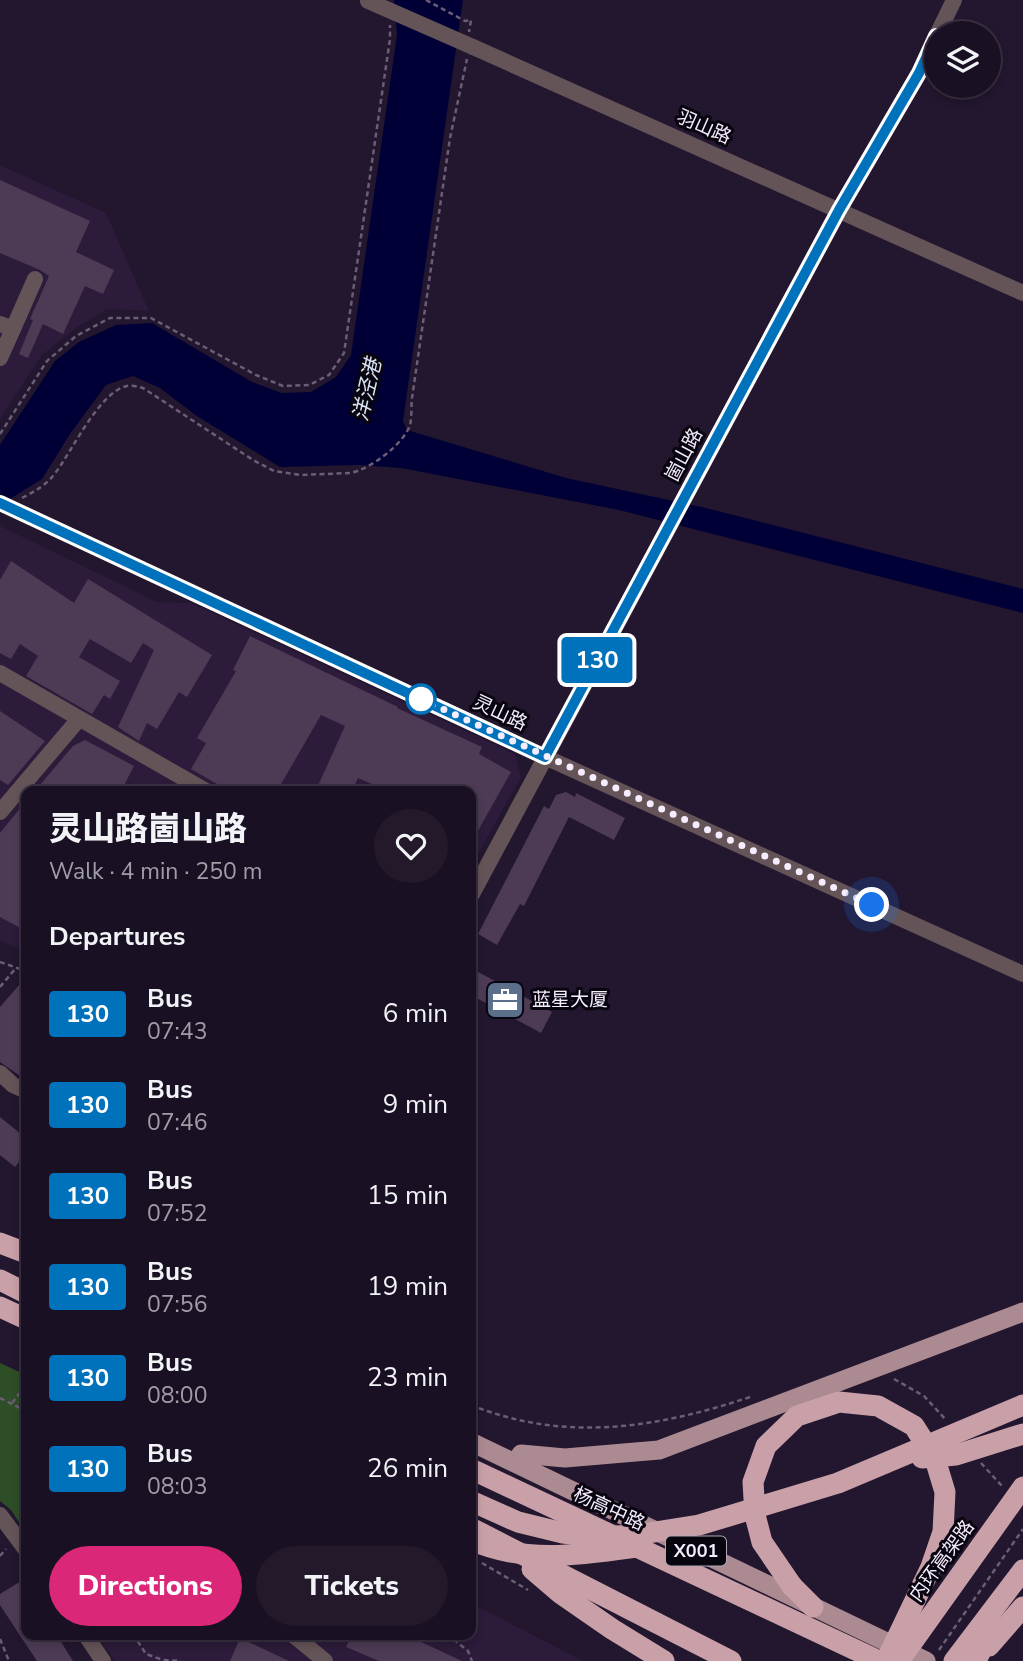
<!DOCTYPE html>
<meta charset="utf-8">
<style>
:root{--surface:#1a1023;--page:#23192b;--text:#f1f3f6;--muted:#9f9da6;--line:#383041;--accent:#db2777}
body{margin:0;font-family:"Nunito Sans","Noto Sans SC",sans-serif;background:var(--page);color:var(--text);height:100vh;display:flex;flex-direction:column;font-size:26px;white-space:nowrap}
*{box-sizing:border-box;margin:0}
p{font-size:23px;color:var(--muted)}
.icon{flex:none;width:38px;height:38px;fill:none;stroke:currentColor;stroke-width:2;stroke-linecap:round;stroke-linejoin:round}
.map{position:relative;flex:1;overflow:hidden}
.sheet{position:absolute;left:21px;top:786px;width:455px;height:854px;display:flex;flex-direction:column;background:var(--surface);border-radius:14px;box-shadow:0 4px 10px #0003,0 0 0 2px var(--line)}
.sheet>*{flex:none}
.badge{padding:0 14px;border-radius:5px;font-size:24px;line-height:46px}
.controls{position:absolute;left:924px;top:21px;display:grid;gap:14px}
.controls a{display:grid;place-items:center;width:77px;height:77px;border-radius:50%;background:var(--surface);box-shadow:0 4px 10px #0003,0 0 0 2px var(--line);font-size:35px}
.you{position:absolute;width:35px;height:35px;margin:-18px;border:5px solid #fff;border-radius:50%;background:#1a73e8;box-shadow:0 0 0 10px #1a73e833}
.map>.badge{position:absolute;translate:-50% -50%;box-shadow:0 0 0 4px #fff}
h2{padding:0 28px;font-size:26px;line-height:63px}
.round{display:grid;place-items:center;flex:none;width:74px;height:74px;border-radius:37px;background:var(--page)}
.head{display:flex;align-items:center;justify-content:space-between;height:119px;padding:0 28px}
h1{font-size:33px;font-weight:800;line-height:52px}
.primary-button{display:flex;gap:14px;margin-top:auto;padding:14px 28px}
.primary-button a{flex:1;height:80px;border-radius:42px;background:var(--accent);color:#fff;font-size:28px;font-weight:800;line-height:80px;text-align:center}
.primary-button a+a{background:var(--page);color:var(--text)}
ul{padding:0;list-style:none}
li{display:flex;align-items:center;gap:21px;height:91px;padding:0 28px}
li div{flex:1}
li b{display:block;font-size:26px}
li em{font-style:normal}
li .badge{min-width:77px;font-weight:700;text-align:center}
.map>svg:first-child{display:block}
.built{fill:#2c1b3a}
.green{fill:#2e4e27}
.water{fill:#000036}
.building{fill:#4d3b56}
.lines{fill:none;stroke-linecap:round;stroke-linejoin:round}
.path{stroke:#6a5e75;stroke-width:2.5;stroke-dasharray:5 3.5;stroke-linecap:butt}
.minor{stroke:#645357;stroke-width:16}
.major{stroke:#ac8a91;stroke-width:19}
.highway{stroke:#c9a0a8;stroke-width:21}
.minor-bridge{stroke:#645357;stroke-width:16}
.major-bridge{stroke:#ac8a91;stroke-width:19}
.highway-bridge{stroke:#c9a0a8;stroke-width:21}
.line-casing{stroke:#fff;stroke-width:16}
.line{stroke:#0072bc;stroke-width:10}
.walk{stroke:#f5ecfe;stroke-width:7;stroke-dasharray:0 12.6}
.stop-dot{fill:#fff;stroke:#0072bc;stroke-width:3.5}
.labels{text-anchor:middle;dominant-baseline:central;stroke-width:6;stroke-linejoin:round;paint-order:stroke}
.shield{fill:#09050f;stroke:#aea7b6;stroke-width:2}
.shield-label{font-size:18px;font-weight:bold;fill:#f5ecfe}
.street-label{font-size:19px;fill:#f5ecfe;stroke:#09050f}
.poi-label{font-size:19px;fill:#f5ecfe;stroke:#09050f;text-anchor:start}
.water-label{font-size:21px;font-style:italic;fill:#d7e2f4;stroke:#09050f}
</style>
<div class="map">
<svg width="1023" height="1661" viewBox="0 0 1023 1661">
<rect width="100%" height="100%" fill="#23162f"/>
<!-- built -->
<g class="built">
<polygon points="0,165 106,213 149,311 107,309 74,329 42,355 0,419"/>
<polygon points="0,526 157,602 191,603 515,754 521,777 471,867 471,791 26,791 26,951 0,941"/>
<polygon points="471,1603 583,1661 115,1661 96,1635 471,1634"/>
</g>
<!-- green -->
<polygon class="green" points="0,1363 26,1375 26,1519 19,1522 11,1510 0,1501"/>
<!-- water -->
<polygon class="water" points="394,0 463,0 403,421 407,430 566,478 706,508 1023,589 1023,613 619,510 401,468 358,465 280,467 197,416 160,388 133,376 106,385 70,434 42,479 0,505 0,445 55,361 79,342 116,325 152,323 252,382 282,393 311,392 336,377 351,355 397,35"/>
<!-- building -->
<g class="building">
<polygon points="0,180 90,221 76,252 114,270 103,294 85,286 63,334 43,324 28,358 19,354 33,320 30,319 49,276 40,270 0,253"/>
<polygon points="11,561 74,603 88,579 212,655 187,697 179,692 157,729 147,723 139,741 118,727 154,650 143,643 131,663 90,639 79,657 120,681 110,699 104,695 92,714 26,676 38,656 20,644 11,659 0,653 0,580"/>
<polygon points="250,636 398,707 397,708 482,747 479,754 511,772 471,843 471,791 388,791 358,778 352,791 324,791 317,788 345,726 321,715 277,791 229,791 191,769 206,743 197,738 236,671 233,670"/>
<polygon points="0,711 45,741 8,785 0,780"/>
<polygon points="85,740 134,766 121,791 35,791 73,746"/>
<polygon points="566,792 575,797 576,793 625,818 614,840 569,817 524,906 520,904 497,945 478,934 544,806 549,809 556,795"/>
<polygon points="26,801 26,931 0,917 0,833"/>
<polygon points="471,968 552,1012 541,1033 471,995"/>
<polygon points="20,984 26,989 26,1080 0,1062 0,1007"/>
<polygon points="0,1117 26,1138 26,1153 15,1167 0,1155"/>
<polygon points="21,1581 26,1590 26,1634 56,1634 73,1661 37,1661 19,1634 0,1605 0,1594"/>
<polygon points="352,1634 404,1634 462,1661 379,1661 346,1647"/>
<polygon points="240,1638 289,1661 230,1661"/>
</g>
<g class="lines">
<!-- path -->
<g class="path">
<polyline points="426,0 465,21 471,20 469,32"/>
<polyline points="0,434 47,361 76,336 110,318 151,318 256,375 283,386 309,385 329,375 344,353 390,39 390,25"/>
<path d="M22,498C35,491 47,485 56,472C72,451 100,391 127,386C132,385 139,387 143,388L253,460L274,471L300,475L350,473C369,470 404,444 410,425C412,417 411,406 412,398L450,138L467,59"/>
<polyline points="0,962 26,971"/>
<polyline points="0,987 16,968"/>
<polyline points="894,1379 924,1396 946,1420"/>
<polyline points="0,1398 26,1411"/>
<polyline points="12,1403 26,1385"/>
<path d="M471,1405C565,1443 657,1428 750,1397"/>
<polyline points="981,1463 1002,1486"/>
<polyline points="0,1556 6,1549"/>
<polyline points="482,1563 528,1590"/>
<polyline points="133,1634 146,1654 163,1660 181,1661"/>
<polyline points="447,1634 468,1651 472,1661"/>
<polyline points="0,1639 9,1661"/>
<polyline points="939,1650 1023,1529"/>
</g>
<!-- minor -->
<g class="minor">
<polyline points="938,33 954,0"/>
<polyline points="473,47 1023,293"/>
<polyline points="0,324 13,329 35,279"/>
<polyline points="0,358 13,329"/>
<polyline points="116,557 545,757 1023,974"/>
<polyline points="0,673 206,791"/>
<polyline points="0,812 79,719"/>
<polyline points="471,896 839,210 919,73 936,36"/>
<polyline points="0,1073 13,1085 26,1091"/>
<polyline points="0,1515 26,1550"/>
<polyline points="85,1634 103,1661"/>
<polyline points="292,1634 325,1661"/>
</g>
<!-- major -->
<polyline class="major" points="471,1442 926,1661"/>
<!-- highway -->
<g class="highway">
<polyline points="0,1243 26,1253"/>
<polyline points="0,1280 26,1293"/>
<polyline points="0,1307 26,1319"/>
<polyline points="471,1469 879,1661"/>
<polyline points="471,1528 731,1661"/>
<polyline points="532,1569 560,1593 612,1629 664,1661"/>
<polyline points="792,1586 813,1607"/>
</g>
<!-- minor-bridge -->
<g class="minor-bridge">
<polyline points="368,1 473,47"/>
<polyline points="0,503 116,557"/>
</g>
<!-- major-bridge -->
<polyline class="major-bridge" points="521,1454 565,1458 659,1450 1023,1312"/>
<!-- highway-bridge -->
<g class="highway-bridge">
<polyline points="922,1458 956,1455 1023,1434"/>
<polyline points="471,1501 518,1522 563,1533 596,1537 636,1535 699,1525 838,1483 1023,1405"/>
<path d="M471,1540C524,1564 581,1555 637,1547"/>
<polyline points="792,1586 762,1542 755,1515 753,1482 766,1446 797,1416 839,1402 878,1406 914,1426 935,1459 945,1492 943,1532 931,1567 886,1661"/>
<polyline points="989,1646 1023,1607"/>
<polyline points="899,1661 1023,1487"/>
<polyline points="954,1661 1023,1570"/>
<polyline points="976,1661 993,1625"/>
</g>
</g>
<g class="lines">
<!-- line casing -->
<g class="line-casing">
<polyline id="line" points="0,503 545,757 839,210 919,73 936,36"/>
</g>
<!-- line -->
<use href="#line" class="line"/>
<!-- walk -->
<polyline class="walk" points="421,699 872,905"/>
</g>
<!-- icons -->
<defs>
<g id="office-square" transform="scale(2.0125)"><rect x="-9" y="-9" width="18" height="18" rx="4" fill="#5c6f8a" stroke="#09050f"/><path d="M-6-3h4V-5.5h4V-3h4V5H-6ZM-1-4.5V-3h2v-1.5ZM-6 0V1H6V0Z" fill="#fff"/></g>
</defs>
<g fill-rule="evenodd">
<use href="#office-square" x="505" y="1000"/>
</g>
<!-- markers -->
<circle class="stop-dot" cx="421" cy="699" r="14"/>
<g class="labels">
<!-- shield labels -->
<rect class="shield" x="666" y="1536.5" width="60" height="29" rx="5"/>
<g class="shield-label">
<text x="696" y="1551">X001</text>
</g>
<!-- street labels -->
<g class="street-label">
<text transform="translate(704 127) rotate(24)">羽山路</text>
<text transform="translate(684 455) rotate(-62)">崮山路</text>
<text transform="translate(500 713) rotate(25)">灵山路</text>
<text transform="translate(609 1509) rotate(25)">杨高中路</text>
<text transform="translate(942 1561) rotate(-54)">内环高架路</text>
</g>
<!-- poi labels -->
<g class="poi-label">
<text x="532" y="1000">蓝星大厦</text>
</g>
<!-- water labels -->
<g class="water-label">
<text transform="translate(367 390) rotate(-77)">洋泾港</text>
</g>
</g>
</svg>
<div class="controls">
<a><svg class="icon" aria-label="layers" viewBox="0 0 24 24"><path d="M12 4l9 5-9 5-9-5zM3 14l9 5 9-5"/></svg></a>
</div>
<div class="you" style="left:872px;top:905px"></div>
<b class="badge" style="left:597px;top:660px;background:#0072bc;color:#fff">130</b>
<section class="sheet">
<div class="head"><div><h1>灵山路崮山路</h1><p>Walk · 4 min · 250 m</p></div><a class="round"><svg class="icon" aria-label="heart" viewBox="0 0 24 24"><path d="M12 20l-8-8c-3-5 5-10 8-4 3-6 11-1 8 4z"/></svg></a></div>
<h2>Departures</h2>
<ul>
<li><span class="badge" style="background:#0072bc;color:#fff">130</span><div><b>Bus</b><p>07:43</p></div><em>6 min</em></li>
<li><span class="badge" style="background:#0072bc;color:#fff">130</span><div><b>Bus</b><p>07:46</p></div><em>9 min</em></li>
<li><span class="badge" style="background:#0072bc;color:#fff">130</span><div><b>Bus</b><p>07:52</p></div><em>15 min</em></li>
<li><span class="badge" style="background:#0072bc;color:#fff">130</span><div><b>Bus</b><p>07:56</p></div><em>19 min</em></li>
<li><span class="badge" style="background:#0072bc;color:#fff">130</span><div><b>Bus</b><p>08:00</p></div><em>23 min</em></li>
<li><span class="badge" style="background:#0072bc;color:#fff">130</span><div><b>Bus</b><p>08:03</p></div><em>26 min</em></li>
</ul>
<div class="primary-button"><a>Directions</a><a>Tickets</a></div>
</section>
</div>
